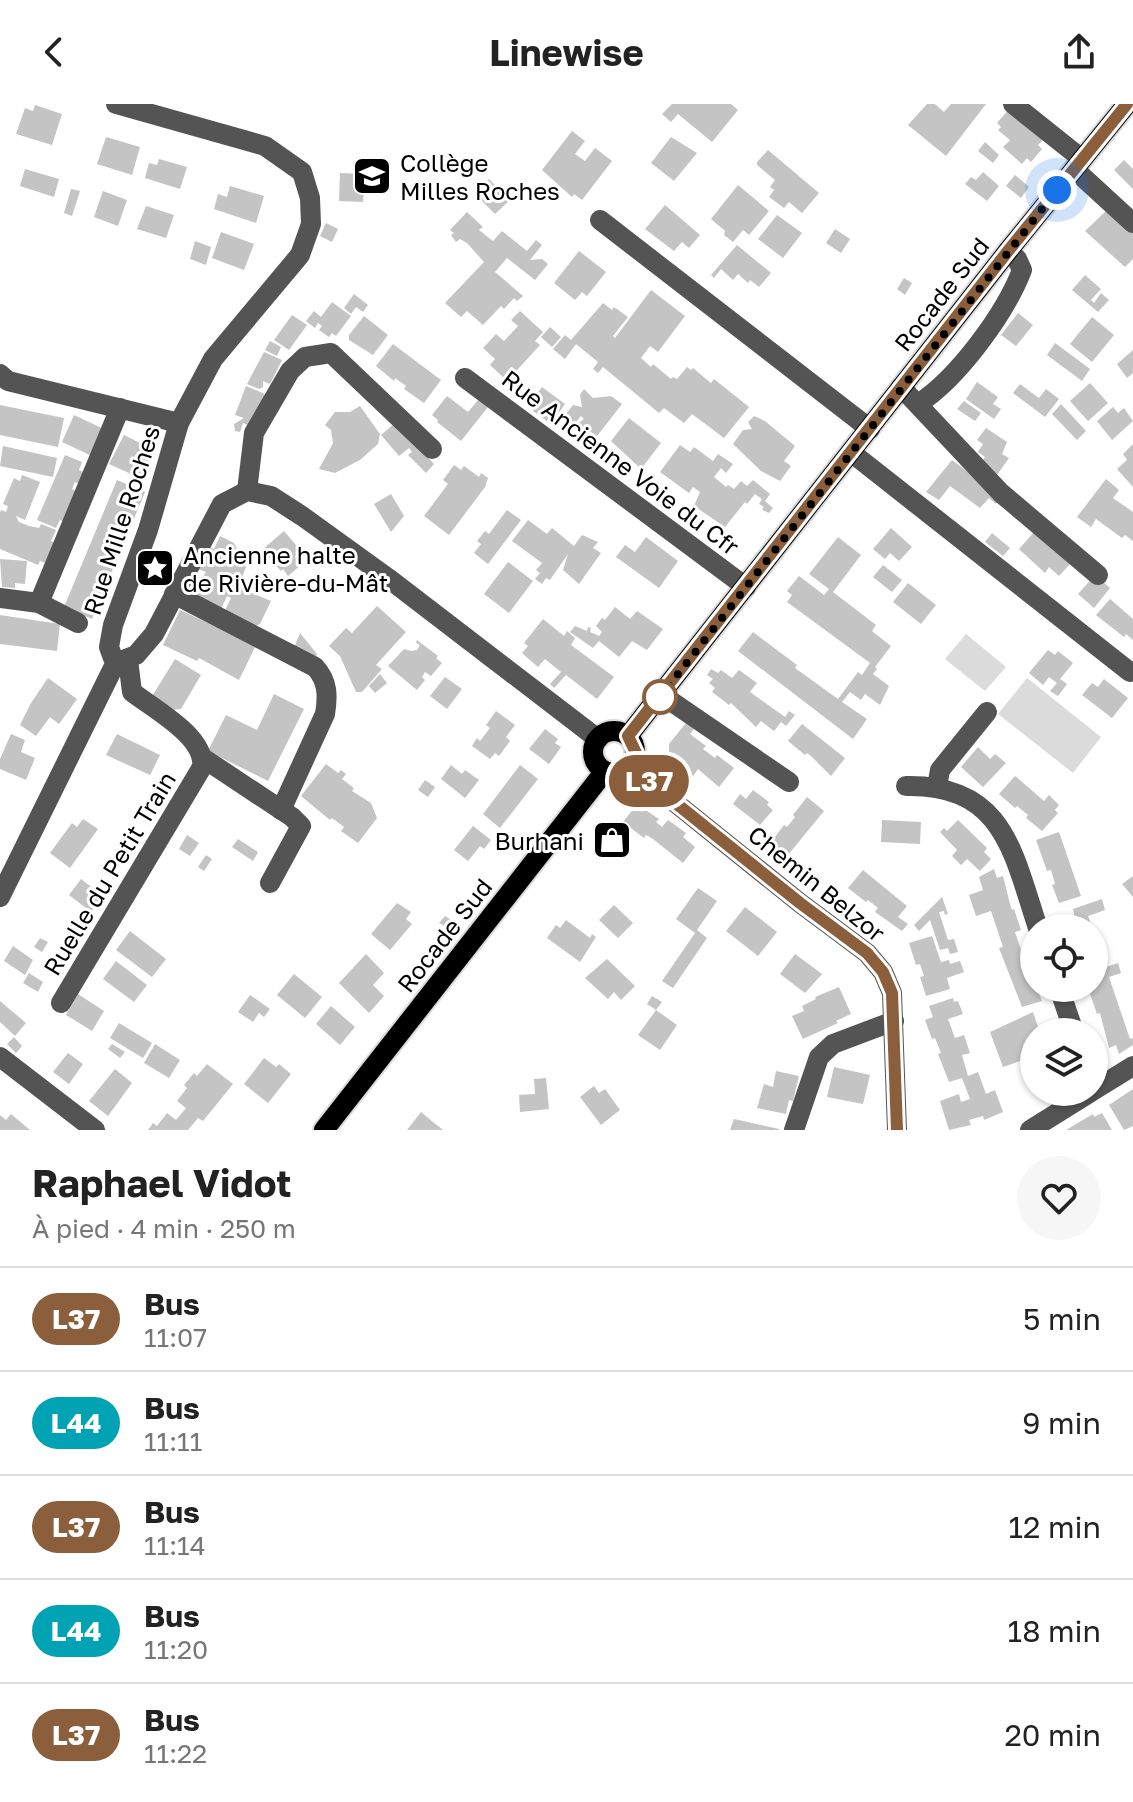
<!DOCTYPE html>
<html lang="fr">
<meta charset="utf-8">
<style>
:root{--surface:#fff;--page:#f6f6f6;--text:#222;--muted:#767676;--line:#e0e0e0}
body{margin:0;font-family:"Golos Text",sans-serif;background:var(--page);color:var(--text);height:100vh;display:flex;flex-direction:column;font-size:30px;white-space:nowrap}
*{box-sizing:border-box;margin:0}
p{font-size:26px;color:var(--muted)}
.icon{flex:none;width:44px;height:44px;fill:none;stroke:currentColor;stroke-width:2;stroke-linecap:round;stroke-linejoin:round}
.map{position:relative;height:1026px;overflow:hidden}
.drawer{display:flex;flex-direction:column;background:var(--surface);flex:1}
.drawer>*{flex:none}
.badge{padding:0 16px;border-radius:26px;font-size:28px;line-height:52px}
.tools{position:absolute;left:1020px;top:810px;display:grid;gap:16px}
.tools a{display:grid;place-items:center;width:88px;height:88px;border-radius:50%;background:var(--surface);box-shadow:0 2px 6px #0004;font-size:40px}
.you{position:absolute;width:40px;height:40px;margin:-20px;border:6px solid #fff;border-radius:50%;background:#1a73e8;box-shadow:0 0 0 12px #1a73e833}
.map>.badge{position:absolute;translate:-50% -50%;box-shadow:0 0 0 4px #fff}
.round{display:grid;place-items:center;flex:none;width:84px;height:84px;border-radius:42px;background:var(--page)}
.head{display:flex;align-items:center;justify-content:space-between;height:136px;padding:0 32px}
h1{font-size:38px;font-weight:700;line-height:60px}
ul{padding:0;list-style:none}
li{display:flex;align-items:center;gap:24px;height:104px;padding:0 32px;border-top:2px solid var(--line)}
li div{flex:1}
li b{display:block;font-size:30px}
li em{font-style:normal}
li .badge{min-width:88px;font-weight:700;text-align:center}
header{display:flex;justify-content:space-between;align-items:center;height:104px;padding:0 32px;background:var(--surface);font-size:36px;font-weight:700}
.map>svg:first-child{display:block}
.green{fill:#dbdbdb}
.building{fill:#c4c4c4}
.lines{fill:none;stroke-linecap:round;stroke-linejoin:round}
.major-casing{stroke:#dbdbdb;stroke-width:24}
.minor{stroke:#545454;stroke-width:20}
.major{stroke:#000;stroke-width:20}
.line-casing{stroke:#fff;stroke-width:18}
.line{stroke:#8b5e3c;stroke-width:12}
.walk{stroke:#000;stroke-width:8;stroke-dasharray:0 14.4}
.stop-dot{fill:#fff;stroke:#8b5e3c;stroke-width:4}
.labels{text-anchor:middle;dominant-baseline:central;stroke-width:6;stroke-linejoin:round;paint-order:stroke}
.poi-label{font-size:24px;fill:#000;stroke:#fff;text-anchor:start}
.street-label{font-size:24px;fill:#000;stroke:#fff}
</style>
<header><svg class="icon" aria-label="back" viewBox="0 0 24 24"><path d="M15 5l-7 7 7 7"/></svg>Linewise<svg class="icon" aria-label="share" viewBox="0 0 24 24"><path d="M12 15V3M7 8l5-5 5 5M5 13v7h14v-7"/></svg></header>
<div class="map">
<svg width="1133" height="1026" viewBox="0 0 1133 1026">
<rect width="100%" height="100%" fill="#fff"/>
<!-- green -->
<g class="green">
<polygon points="966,530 1006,563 985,587 945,555"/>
<polygon points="1027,574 1101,633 1073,669 998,610"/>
</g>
<!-- building -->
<g class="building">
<polygon points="672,0 731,0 738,6 712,38 678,10 671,18 662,10"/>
<polygon points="927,0 935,0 944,8 951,0 986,0 946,52 908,21"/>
<polygon points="35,1 62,10 52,41 16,30 25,4 33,7"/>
<polygon points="1010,4 1046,33 1038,41 1042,45 1031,58 1027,54 1022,60 1003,43 1010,36 998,26 1001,23 997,19"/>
<polygon points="572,27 585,37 575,50 585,57 595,44 612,57 582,96 574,90 572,93 542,66"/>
<polygon points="106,33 140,43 132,71 97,60"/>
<polygon points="671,33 697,49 674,77 651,59"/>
<polygon points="985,38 999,51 993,59 978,47"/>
<polygon points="768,46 819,89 802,109 789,98 784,104 769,93 774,86 770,83 775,76 757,61 757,58"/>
<polygon points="159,55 187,63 180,85 145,74 149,59 157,61"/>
<polygon points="1124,56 1133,65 1133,85 1114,66"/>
<polygon points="25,65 59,75 54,93 20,82"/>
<polygon points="983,68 999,82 987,97 965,80 971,73 976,76"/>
<polygon points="340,69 365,70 363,98 339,97"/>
<polygon points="1015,71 1029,83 1021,94 1006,82"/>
<polygon points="489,75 510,96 495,110 474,89"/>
<polygon points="738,81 769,107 749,131 743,126 733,138 724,131 725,127 711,115"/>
<polygon points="230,82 264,92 256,119 214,105 218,90 227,93"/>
<polygon points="71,85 80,87 72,112 64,109"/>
<polygon points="103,87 127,96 118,122 94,113"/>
<polygon points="665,101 700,131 689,144 682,138 674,147 645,125"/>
<polygon points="146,102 174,111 166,134 137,125"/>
<polygon points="1107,106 1133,129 1133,155 1125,163 1085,127"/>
<polygon points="467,108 483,123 479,126 493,137 502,127 527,147 536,136 542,141 530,156 542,155 548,160 535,176 507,154 495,168 523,192 517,197 514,194 504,205 501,202 483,221 467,207 461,213 445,199 484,158 467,139 460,135 456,138 451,131 454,129 450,126"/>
<polygon points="777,111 802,129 783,154 758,135"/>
<polygon points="326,119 338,125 332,138 320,132"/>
<polygon points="835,125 850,135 841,149 826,139"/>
<polygon points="221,128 254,140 244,166 212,154"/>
<polygon points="195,137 211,143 206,161 190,155"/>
<polygon points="737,141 771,169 759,183 750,176 748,179 738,170 733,176 721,165 714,174 711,171"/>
<polygon points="579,147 606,168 587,192 582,188 575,196 554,179"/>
<polygon points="1085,171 1101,185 1091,196 1094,199 1101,189 1109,196 1098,208 1072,186"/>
<polygon points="904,174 912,179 905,191 897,185"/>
<polygon points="651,186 685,212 658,248 650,242 641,254 651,263 653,260 671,275 673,273 677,275 687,263 691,266 693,264 711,279 714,275 749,303 724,334 692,310 684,319 664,304 659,309 603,263 598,269 593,265 598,258 576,240 565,255 553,245 565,231 571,236 603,199 612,206 614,203 628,213 613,232 615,234"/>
<polygon points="354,190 368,201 363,208 356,203 351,210 344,204"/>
<polygon points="332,198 351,212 336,232 332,229 329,233 319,226 322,222 318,219 315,224 306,217 314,207 321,213"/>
<polygon points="520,207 543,228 535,237 540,241 507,277 490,261 495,255 483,244 496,230 504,237 518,222 511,216"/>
<polygon points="1018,209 1033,221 1016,242 1001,231"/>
<polygon points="292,211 307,221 289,246 274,236"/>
<polygon points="364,212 388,231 373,251 349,236 349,231"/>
<polygon points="1092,213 1114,231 1092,258 1070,240"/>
<polygon points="550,223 561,233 552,243 541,233"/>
<polygon points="270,237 281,243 277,252 265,246"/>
<polygon points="1055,239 1090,265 1082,277 1047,251"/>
<polygon points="393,240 441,276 424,299 404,285 406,282 395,274 394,277 376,262"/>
<polygon points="1133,246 1133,269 1127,274 1117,260"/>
<polygon points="264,248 282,256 270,280 263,277 263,283 259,285 247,280"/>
<polygon points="977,278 998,293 993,300 1001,305 994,315 966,295"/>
<polygon points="1090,279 1108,299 1088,317 1070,297"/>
<polygon points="1020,280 1039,294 1046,285 1059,295 1045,313 1013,289"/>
<polygon points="246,282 265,290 252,323 243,319 240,328 235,327 234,320 244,314 235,311"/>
<polygon points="542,283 565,300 551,320 533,307 538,299 533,295"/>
<polygon points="584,285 593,294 611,292 622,300 597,332 588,326 569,336 578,323 578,319 584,315 581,312 566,330 562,327 571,315 566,310 573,301 582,303 580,291"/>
<polygon points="447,292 468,308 479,295 488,303 461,337 437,318 438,316 432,311"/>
<polygon points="964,297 981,309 975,317 957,305"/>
<polygon points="1061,300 1086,327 1077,336 1052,310"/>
<polygon points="0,301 64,314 58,343 0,331"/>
<polygon points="360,302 380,330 378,340 360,356 335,369 319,365 333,339 331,326 325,321 335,308 350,308"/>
<polygon points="1113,303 1118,309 1124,304 1133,317 1112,336 1097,317"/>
<polygon points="74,311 106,326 94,353 62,338"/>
<polygon points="754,312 765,317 795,342 784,357 791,362 780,377 761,367 733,340 743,326 752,325 748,318"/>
<polygon points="629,314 661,339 641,365 611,337"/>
<polygon points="395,319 434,360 426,369 408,351 412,348 409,344 399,352 381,331"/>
<polygon points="986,324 1007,338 1002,350 1009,354 997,371 980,360 985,353 978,348 983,340 977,336"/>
<polygon points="124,331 154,346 140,374 109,360"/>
<polygon points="1133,340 1133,383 1117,365 1127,356 1123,350"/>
<polygon points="680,341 690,348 694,343 713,357 718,350 733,360 726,369 721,364 714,373 726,383 728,381 734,385 741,377 747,382 753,376 770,390 765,397 773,404 769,409 762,406 764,403 759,400 762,395 755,390 747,400 745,398 725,423 694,402 700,388 693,383 689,389 660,368"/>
<polygon points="3,342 57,354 53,373 0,362"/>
<polygon points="65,351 82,358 79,366 86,369 81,381 75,378 72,385 79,388 66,419 60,416 56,424 37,416"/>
<polygon points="952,356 1001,393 996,400 989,394 980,404 950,382 939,396 926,388"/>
<polygon points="454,361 461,366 464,362 479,373 481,369 488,374 485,383 449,431 424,412 448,380 443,376"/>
<polygon points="22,371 40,378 25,416 16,412 19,418 29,422 39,424 41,420 56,426 51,437 57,440 49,460 40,457 38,461 0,445 0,409 1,406 6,408 8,402 3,400 14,374 20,377"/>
<polygon points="1106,375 1119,386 1113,394 1133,408 1133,437 1125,431 1122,434 1096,415 1091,423 1077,413"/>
<polygon points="117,376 145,388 92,515 64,503"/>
<polygon points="391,390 404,412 391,428 374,400"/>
<polygon points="507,406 521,416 488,460 474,449 481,440 477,437 485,427 489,430"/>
<polygon points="528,416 547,430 552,424 574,442 582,431 598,438 593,444 601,449 579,480 563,466 568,450 550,476 546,474 542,480 535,475 540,469 536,466 542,459 512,437"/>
<polygon points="891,424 912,443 899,457 890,449 885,455 873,445"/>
<polygon points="284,427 301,447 295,453 301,461 288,472 283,465 281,467 262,446"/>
<polygon points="1035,427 1071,459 1059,472 1049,463 1045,469 1019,445"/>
<polygon points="992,429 1010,444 1003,452 985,438"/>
<polygon points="220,432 234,439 246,463 240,478 249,482 247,487 271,497 260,520 252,524 223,511 231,494 227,492 221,505 190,491 198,474 203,473 206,468 198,465 209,443 214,445"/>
<polygon points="646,433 678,457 659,484 616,453 625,441 635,448"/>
<polygon points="838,433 861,451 833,488 876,521 872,527 891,542 875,563 877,565 873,570 889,582 880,601 865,590 861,596 850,588 842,598 867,615 853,635 738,547 753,528 797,561 795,564 838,595 858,568 862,571 870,559 787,498 792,491 787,487 799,472 824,491 829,485 809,470"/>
<polygon points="0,455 27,457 25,480 15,479 15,484 2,483"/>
<polygon points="508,458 533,477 509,509 484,490"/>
<polygon points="883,461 902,476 892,488 873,473"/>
<polygon points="1095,471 1110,484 1094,504 1078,490"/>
<polygon points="908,479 936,501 921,520 893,498"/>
<polygon points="1110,495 1133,515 1133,536 1126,530 1124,533 1096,511"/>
<polygon points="377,502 406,528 376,561 382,565 362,588 356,588 340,552 329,542 346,524 352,529"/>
<polygon points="615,503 630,515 637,507 663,525 647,546 632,537 619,553 599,537 593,544 570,528 575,522 587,527 588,523 591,524 590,528 599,532 602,528 596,522 602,514 605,516"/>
<polygon points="180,506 256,541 239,576 199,554 197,557 163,541"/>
<polygon points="0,511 60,520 57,547 0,540"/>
<polygon points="543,515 564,532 567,527 575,534 571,541 614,573 597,595 566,571 554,584 550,580 561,568 545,555 538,563 522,549 528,542 524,539"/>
<polygon points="300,529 317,550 314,556 293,546"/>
<polygon points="417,536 438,552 436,554 442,559 431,572 425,568 422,573 425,576 417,586 388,562 404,545 411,547 417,546 420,541 416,539"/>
<polygon points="1048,546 1055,551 1058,547 1073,559 1060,575 1067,580 1058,592 1050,587 1057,579 1049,573 1043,581 1029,569"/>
<polygon points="175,555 201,571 181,605 172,606 151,594"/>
<polygon points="711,565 718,569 721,566 732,574 739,566 757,579 750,588 785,613 789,607 795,611 786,622 781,618 774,627 761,617 756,623 731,599 729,601 712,588 715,584 709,579 713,575 707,571"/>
<polygon points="380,570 387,579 375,589 369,582"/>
<polygon points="445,573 462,585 447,605 430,592"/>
<polygon points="48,574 77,595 59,620 50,613 36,632 20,621 31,599"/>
<polygon points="1104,575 1128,594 1112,614 1082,591 1092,579 1098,583"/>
<polygon points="274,590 304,605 268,677 208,647 226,611 257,626"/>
<polygon points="496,607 515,621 506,633 510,637 499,652 495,649 490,655 472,642 477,634 480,637 490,624 486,621"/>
<polygon points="686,619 694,625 690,630 706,642 703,645 715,654 717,651 734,664 719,683 698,665 693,672 669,654 669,640"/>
<polygon points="802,620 845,654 831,672 811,652 807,649 805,651 788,637"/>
<polygon points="545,625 558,635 555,639 561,643 549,660 529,645"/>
<polygon points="11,630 25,636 21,648 35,654 26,676 0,665 0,655"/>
<polygon points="117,630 160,651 150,671 106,651"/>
<polygon points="978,643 990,655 995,650 1006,659 983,683 961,663"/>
<polygon points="326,660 338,669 341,666 346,670 342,675 354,684 352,687 371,699 377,714 358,739 341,727 344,723 332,714 330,716 301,692"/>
<polygon points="451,661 462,670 465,666 479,676 465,694 441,675"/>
<polygon points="520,661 538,675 500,724 483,710"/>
<polygon points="1015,672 1044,697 1049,691 1059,701 1055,706 1058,709 1042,727 1026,714 1028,711 1017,702 1015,704 999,690"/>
<polygon points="425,676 435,683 428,693 418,686"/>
<polygon points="753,686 769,698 767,701 773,706 760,721 733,700 740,690 746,695"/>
<polygon points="807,693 824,707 788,751 771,738 784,721 787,723 795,713 793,711"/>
<polygon points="635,703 642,708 644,705 659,715 656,718 662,723 668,716 686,729 683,733 695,743 683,759 653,735 646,731 644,734 623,718"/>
<polygon points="83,715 98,725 70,764 50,749 72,719 77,723"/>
<polygon points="882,716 921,718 920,740 881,738"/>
<polygon points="958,716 987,744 984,748 991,755 980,767 967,755 961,761 952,752 957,746 940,728 944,724 947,727"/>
<polygon points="473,722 491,736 484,745 480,742 468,757 454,746"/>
<polygon points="1059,728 1081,792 1059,799 1052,781 1055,780 1051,766 1047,767 1036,736"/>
<polygon points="187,731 199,739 190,752 179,745"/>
<polygon points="238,735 258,748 253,757 232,743"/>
<polygon points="206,751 212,755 204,767 198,763"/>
<polygon points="994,765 997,774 1003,772 1010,800 1012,806 1014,805 1021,826 1015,828 1034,884 1037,884 1042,897 1022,903 999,844 1003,843 991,807 976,812 969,791 983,786 979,773"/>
<polygon points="863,766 907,802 898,813 908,820 902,827 875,808 878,804 868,796 866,798 848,784"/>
<polygon points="1133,772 1133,793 1122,780"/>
<polygon points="81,775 103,792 91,808 69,791"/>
<polygon points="698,784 717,797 697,826 707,834 673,884 662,877 695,829 676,815"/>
<polygon points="942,793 948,810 945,811 944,807 939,808 948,836 954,835 958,848 950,850 948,844 940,846 930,816 919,827 914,821"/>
<polygon points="1102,795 1105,806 1088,812 1092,824 1066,824 1065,819 1075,815 1073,805"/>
<polygon points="397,799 411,808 406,815 412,820 390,846 371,830"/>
<polygon points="614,801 633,819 618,834 599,816"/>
<polygon points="745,803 777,828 758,852 726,827"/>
<polygon points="445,812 461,822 456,828 439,819"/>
<polygon points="566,816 590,834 592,830 596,833 580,858 547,834 556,821 560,824"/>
<polygon points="130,827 166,855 152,873 116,846"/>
<polygon points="932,832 941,858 949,856 950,860 960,857 964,868 947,874 950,885 926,892 920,873 924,872 920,860 916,861 909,839"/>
<polygon points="1094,832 1106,863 1118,859 1121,869 1109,873 1130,935 1133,934 1133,941 1119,950 1116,941 1109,944 1100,909 1097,910 1088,884 1094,884"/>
<polygon points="40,834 48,838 42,848 34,843"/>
<polygon points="13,842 33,856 25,871 4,857"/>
<polygon points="366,850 384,869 373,881 384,892 369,909 339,879"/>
<polygon points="795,850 822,870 805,889 780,870"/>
<polygon points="607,855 635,882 621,896 614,888 608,895 585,874"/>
<polygon points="116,857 147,881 134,898 103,875"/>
<polygon points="29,869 43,878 38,888 23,879"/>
<polygon points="294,870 322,893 305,914 277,891"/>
<polygon points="839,883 851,910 836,917 838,919 803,935 792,912 804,907 802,902 816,895 815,893"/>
<polygon points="78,890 104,907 92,927 66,911"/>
<polygon points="250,891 270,905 264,913 259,909 253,918 238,908"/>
<polygon points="652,892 662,898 656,906 647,900"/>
<polygon points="953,894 954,898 958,897 963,910 948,915 955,934 964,931 970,949 962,951 968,972 978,968 986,990 995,986 1003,1008 984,1016 983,1012 969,1016 971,1021 949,1026 940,997 959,990 961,998 970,995 962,974 949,978 938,950 941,949 935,934 932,935 925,916 933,913 929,902"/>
<polygon points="0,897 26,919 15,932 0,918"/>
<polygon points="331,902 355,923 340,941 316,920"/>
<polygon points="656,906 677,921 660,946 638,931"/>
<polygon points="1033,908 1038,923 1045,920 1048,928 1034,928 1034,952 1003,963 990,928"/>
<polygon points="119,919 152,939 143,954 110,934"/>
<polygon points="14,933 22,942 16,949 7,940"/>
<polygon points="112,940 125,948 120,954 108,945"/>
<polygon points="155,940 180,956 169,974 144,959"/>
<polygon points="68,949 83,960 69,980 53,968"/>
<polygon points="264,954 276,963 279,960 291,970 268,999 244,980"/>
<polygon points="207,960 233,980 203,1017 198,1014 188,1026 148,1026 153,1019 157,1022 167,1009 176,1016 186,1004 177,997 187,984 184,981 194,969 197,972"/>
<polygon points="834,963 870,971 863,1000 827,993"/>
<polygon points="115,965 132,979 108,1012 89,997"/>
<polygon points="776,967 799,972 793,997 789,996 786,1010 757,1004 764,980 773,983"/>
<polygon points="546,974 549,1005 520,1008 519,991 535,990 534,975"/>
<polygon points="594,982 599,989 605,985 620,1006 601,1021 580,993"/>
<polygon points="1133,985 1133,1022 1124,1026 1109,1001"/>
<polygon points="421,1008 427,1013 443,1026 407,1026"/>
<polygon points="1102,1009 1112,1026 1066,1026 1093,1010 1094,1013"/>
<polygon points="11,1010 30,1026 0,1026 0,1011 6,1016"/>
<polygon points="734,1015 779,1025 779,1026 730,1026"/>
</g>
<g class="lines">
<!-- major casing -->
<g class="major-casing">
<g id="major">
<circle cx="614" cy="648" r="21"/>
<polyline points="628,632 1008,147 1127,0"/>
<polyline points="324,1026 605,667"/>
</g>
</g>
<!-- minor -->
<g class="minor">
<polyline points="116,0 265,42 302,68 310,94 311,120 300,151 213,255 179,319 148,426 113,521 109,543 113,554 120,557 136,551 154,530 222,400 247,387 271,392 302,412 388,474 598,635"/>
<polyline points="1013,0 1082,55"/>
<polyline points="1074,65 1133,119"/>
<polyline points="600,116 870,325"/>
<polyline points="0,270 8,277 179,319"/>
<polyline points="465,274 746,483"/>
<polyline points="901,283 1001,389 1098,471"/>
<path d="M918,300C958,274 1005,210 1022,166L1017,155L1008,147"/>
<polyline points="852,349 1130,568"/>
<polyline points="247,387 254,329 290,267 305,253 331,249 432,345"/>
<path d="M174,490L315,563C328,577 328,592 325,610L281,706"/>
<polyline points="0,494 39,499 78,519"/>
<polyline points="39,499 120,304"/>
<polyline points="662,591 789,678"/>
<polyline points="203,654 292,713 301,722 270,779"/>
<polyline points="632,661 652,680 800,799 867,849 883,868 892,889 897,1026"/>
<path d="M906,682C1004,680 1013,749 1038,824"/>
<polyline points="937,683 940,666 987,608"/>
<polyline points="0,793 117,556"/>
<polyline points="1059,884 1074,928"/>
<path d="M61,899L202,663C206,633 154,605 132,588L128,556"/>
<polyline points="0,953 95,1026"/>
<polyline points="1094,986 1133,962"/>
<polyline points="794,1026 819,953 833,940 894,917"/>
<polyline points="1030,1026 1091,988"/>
</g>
<!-- major -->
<use href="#major" class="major"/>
</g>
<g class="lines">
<!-- line casing -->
<g class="line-casing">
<polyline id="line" points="897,1026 892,889 883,868 867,849 800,799 652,680 632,661 636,649 628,632 1008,147 1127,0"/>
</g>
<!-- line -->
<use href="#line" class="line"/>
<!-- walk -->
<polyline class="walk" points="660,593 1057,86"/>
</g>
<!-- icons -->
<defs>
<g id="school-square" transform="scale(2)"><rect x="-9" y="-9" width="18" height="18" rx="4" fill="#000" stroke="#fff"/><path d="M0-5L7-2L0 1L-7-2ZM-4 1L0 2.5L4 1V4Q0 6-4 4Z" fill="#fff"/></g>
<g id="sight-square" transform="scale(2)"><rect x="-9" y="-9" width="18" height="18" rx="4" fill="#000" stroke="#fff"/><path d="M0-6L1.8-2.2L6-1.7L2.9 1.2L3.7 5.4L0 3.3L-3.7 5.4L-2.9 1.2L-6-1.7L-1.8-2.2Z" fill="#fff"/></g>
<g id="shop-square" transform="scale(2)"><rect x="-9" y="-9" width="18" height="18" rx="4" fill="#000" stroke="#fff"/><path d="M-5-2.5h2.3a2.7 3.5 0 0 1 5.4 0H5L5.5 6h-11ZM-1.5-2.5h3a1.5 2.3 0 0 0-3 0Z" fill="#fff"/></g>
</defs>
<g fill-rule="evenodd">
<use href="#school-square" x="372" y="72"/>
<use href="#sight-square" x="155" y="464"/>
<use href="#shop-square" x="612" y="736"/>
</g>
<!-- markers -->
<circle class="stop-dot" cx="660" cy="593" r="16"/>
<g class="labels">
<!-- poi labels -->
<g class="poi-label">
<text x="400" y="58">Collège<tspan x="400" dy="28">Milles Roches</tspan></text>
<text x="183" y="450">Ancienne halte<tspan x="183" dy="28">de Rivière-du-Mât</tspan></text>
<text x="584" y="736" text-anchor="end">Burhani</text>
</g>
<!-- street labels -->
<g class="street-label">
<text transform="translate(941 190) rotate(-52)">Rocade Sud</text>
<text transform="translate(621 358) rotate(37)">Rue Ancienne Voie du Cfr</text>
<text transform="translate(121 416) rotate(-72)">Rue Mille Roches</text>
<text transform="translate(109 769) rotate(-59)">Ruelle du Petit Train</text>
<text transform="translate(817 779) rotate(39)">Chemin Belzor</text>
<text transform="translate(444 831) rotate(-52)">Rocade Sud</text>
</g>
</g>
</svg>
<div class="tools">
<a><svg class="icon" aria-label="locate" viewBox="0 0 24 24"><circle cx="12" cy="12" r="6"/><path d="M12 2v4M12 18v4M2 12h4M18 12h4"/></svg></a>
<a><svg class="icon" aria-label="layers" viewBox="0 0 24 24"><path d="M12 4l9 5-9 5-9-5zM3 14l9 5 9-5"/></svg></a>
</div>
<div class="you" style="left:1057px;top:86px"></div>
<b class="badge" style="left:649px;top:677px;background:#8b5e3c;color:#fff">L37</b>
</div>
<section class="drawer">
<div class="head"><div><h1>Raphael Vidot</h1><p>À pied · 4 min · 250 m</p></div><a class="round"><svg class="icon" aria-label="heart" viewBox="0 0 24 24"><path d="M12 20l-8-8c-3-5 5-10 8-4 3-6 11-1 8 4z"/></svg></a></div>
<ul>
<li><span class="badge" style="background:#8b5e3c;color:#fff">L37</span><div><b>Bus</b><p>11:07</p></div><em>5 min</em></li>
<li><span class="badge" style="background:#00a3b4;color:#fff">L44</span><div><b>Bus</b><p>11:11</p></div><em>9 min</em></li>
<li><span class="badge" style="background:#8b5e3c;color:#fff">L37</span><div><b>Bus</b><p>11:14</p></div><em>12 min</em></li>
<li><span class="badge" style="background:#00a3b4;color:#fff">L44</span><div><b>Bus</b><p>11:20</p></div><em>18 min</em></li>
<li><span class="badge" style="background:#8b5e3c;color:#fff">L37</span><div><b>Bus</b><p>11:22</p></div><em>20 min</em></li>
</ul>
</section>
